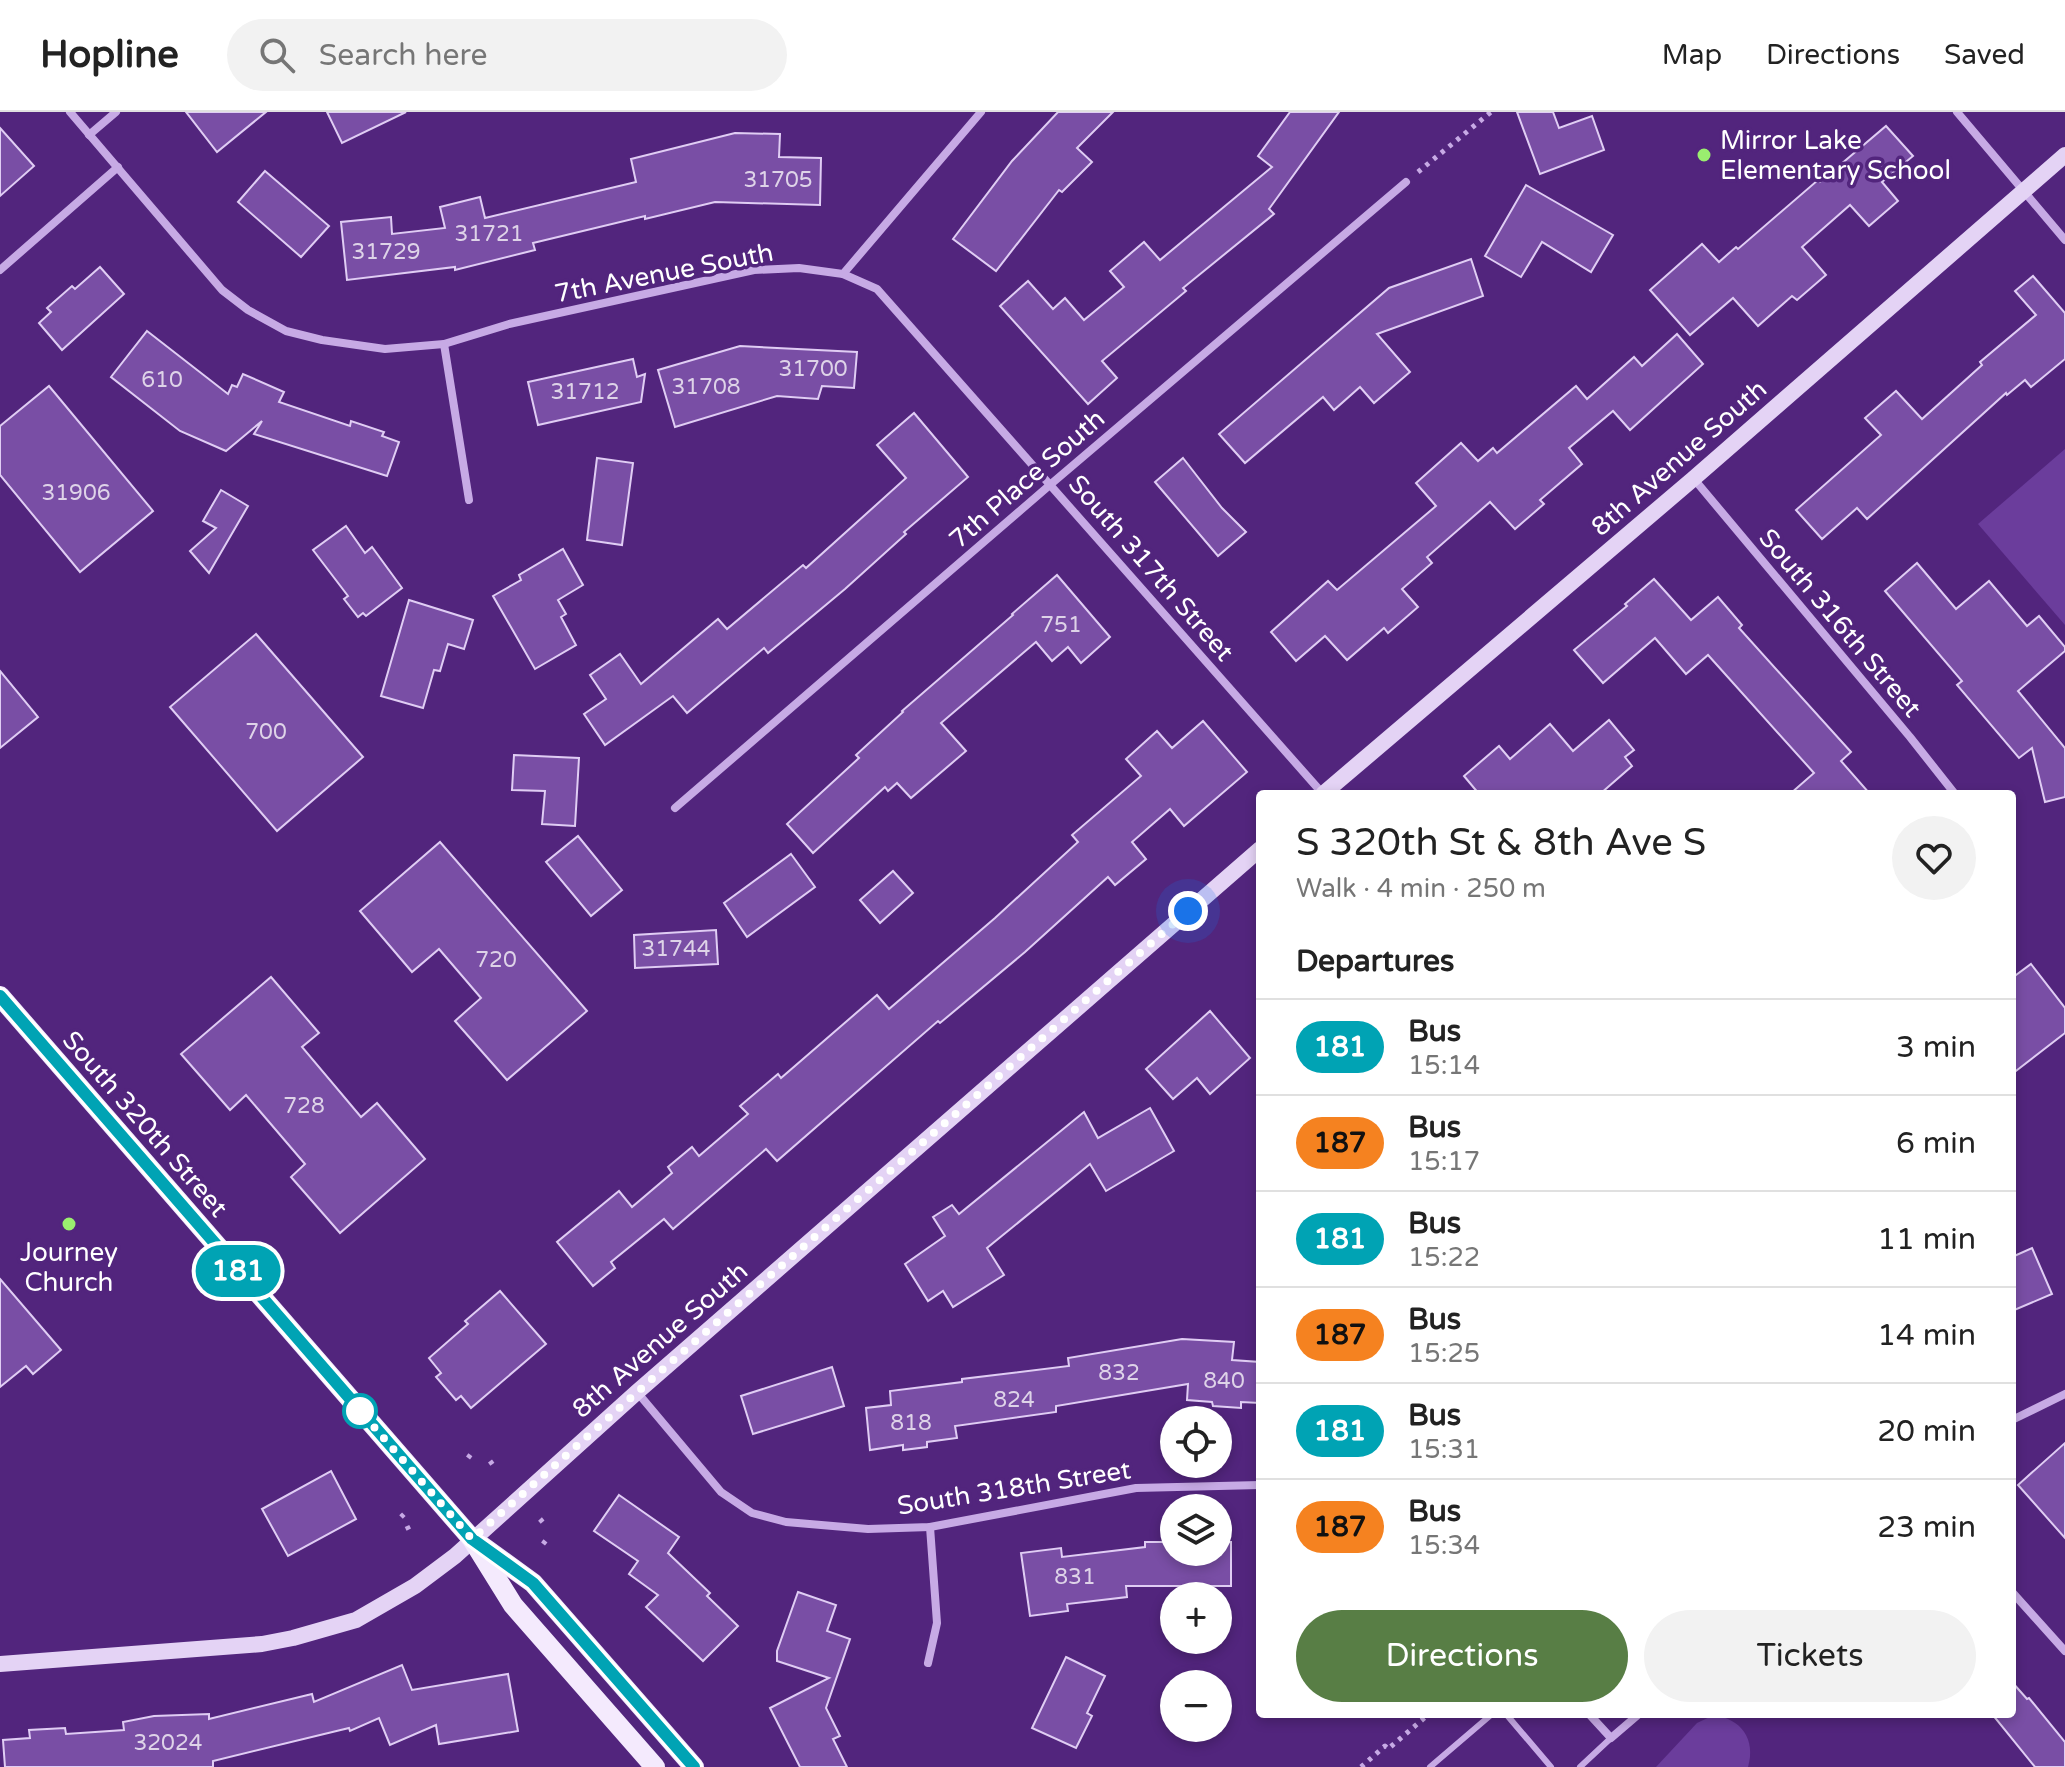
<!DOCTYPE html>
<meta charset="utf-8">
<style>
:root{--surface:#fff;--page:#f2f2f2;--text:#222;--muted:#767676;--line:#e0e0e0;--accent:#587e45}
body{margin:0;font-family:"Varela Round",sans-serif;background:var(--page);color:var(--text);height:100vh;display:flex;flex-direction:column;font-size:30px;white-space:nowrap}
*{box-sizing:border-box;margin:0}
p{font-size:26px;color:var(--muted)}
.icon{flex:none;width:44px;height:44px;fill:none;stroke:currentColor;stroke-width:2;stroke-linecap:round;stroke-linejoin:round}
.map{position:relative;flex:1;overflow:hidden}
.panel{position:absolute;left:1256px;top:678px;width:760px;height:928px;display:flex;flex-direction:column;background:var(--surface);border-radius:8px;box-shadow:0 4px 12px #0003}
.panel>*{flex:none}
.badge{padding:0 16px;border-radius:26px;font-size:28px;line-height:52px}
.fabs{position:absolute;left:1160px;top:1294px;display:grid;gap:16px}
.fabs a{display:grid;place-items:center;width:72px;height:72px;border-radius:50%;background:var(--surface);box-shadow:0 4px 12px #0003;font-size:40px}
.you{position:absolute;width:40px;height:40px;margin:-20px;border:6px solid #fff;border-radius:50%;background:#1a73e8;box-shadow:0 0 0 12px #1a73e833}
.map>.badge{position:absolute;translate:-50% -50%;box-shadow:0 0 0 4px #fff}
h2{padding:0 40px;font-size:30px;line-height:72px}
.round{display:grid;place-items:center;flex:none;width:84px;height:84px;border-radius:42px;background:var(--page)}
.summary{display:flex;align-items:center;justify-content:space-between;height:136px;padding:0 40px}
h1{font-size:38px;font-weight:600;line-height:60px}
.button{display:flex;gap:16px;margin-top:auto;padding:16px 40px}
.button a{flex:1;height:92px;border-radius:48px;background:var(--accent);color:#fff;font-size:32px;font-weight:600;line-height:92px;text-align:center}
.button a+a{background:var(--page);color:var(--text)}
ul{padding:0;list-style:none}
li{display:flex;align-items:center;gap:24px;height:96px;padding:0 40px;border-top:2px solid var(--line)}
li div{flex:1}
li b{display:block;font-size:30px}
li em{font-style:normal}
li .badge{min-width:88px;font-weight:700;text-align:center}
header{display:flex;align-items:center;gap:48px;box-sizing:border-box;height:112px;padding:0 40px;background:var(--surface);border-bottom:2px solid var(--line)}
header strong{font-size:38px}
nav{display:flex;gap:44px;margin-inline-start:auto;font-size:28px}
.search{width:560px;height:72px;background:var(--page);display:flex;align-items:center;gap:20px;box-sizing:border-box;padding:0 28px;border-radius:44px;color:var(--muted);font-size:30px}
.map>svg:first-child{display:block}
.green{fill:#6b3d9c}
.building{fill:#794ea5;stroke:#e0cdf4;stroke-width:2}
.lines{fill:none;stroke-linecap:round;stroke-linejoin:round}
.path{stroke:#c7aae5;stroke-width:5;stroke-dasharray:4 6;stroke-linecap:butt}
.lane{stroke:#c7aae5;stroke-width:6}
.street{stroke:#c7aae5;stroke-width:8}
.secondary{stroke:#e4d3f5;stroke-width:16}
.primary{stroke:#f4eafd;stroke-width:20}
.line-casing{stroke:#fff;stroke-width:18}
.line{stroke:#00a3b4;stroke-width:12}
.walk{stroke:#fff;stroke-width:8;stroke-dasharray:0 14.4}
.poi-dot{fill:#9aee6f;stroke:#52257d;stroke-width:3}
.stop-dot{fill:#fff;stroke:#00a3b4;stroke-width:4}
.labels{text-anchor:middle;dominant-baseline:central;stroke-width:7;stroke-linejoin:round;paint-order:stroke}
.number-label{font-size:22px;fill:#ded3e8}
.poi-label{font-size:26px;fill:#fff;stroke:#52257d;text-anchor:start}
.street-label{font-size:26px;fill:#fff;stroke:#52257d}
</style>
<header>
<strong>Hopline</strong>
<div class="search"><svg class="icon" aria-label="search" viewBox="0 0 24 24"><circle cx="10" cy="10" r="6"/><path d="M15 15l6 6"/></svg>Search here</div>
<nav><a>Map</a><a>Directions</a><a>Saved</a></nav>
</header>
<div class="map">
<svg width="2065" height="1655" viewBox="0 0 2065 1655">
<rect width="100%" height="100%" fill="#52257d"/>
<!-- green -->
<g class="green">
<polygon points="2065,337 2065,513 1978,412"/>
<path d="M1714,1603C1741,1607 1756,1627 1748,1655H1656L1697,1611Z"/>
</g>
<!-- building -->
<g class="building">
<polygon points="186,0 266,0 217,40"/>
<polygon points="327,0 406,0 342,31"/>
<polygon points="1058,0 1113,0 1077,36 1092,50 1062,80 1059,78 996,159 953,127 1012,49"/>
<polygon points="1290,0 1339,0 1269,97 1274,102 1183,176 1186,179 1102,249 1117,266 1088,292 1000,194 1028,169 1053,197 1065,186 1084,208 1124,175 1110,159 1144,130 1160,148 1272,55 1258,44"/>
<polygon points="1517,0 1553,0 1559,16 1592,4 1604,38 1540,62"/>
<polygon points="1886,14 1913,44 1882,70 1898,89 1869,114 1850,93 1802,135 1826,163 1797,188 1792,184 1758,214 1733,186 1690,223 1650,178 1702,132 1719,150 1736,135 1738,137 1818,68 1820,70"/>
<polygon points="0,16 34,54 0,84"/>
<polygon points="735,21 780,22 779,45 821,46 820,93 715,90 645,107 645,104 533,131 535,138 455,158 455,155 347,168 341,110 391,105 392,122 445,116 440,95 480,85 485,106 636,70 631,47"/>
<polygon points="265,59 329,114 301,145 238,90"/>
<polygon points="1526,73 1613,123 1591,160 1542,130 1521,165 1485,144"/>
<polygon points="1471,147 1483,184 1377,222 1410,260 1374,291 1360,275 1334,298 1323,285 1245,351 1219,322 1389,176"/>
<polygon points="100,155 124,182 62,238 39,211 51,200 47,196 72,174 75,177"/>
<polygon points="2033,164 2065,201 2065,247 2031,275 2025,268 2007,283 2006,281 1867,407 1857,396 1822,427 1796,398 1881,323 1865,306 1896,279 1922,307 1982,253 1980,250 2036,203 2015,179"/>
<polygon points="147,219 228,282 232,273 237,275 243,262 284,280 279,290 350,314 351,309 384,320 382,324 399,330 387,364 254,322 262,309 226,339 180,319 111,265"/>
<polygon points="1677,222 1703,252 1630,318 1613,299 1569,336 1582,352 1540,388 1544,392 1515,417 1490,390 1427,445 1432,451 1402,477 1418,495 1388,521 1384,516 1347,548 1325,524 1296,549 1271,520 1328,469 1337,478 1436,394 1416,371 1461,331 1478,349 1493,336 1497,341 1576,274 1587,287 1634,245 1642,254"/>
<polygon points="740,234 857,240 854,276 822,274 818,287 777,284 675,315 658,258"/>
<polygon points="633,247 637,265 645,262 641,290 538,313 528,270"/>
<polygon points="49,274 153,399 80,460 0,363 0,314"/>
<polygon points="914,301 968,365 904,420 906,422 845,477 768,541 764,536 687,601 673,584 605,633 584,602 606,587 590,563 620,542 641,572 718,507 727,517 803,453 806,456 906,366 877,333"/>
<polygon points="597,346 633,351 622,433 587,428"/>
<polygon points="1183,346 1222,396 1246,420 1218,444 1155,370"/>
<polygon points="221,378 248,394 209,461 190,439 216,416 203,409"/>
<polygon points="346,414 365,441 372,435 402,476 366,504 363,501 358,505 344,487 348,484 313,438"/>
<polygon points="563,437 583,473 558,488 566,502 561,505 576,533 535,557 493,484 521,468 519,463"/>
<polygon points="1917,451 1956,497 1989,469 2027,514 2039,504 2065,535 2065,539 2018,579 2065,636 2065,685 2045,690 2032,636 2019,646 1957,573 1962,569 1885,479"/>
<polygon points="1057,463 1110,525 1081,551 1068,535 1052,549 1036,530 941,611 966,639 911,686 897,671 888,679 885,675 813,741 787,712 859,646 856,643 903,600 902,599 1013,503 1012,502"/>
<polygon points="1654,467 1691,508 1718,485 1742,513 1739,516 1851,640 1841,649 1870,682 1790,682 1814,661 1708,543 1686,562 1655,526 1603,571 1574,538 1627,494 1625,492"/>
<polygon points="409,488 473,508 464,537 448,532 440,559 434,558 423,596 381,584"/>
<polygon points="256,522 363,645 277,719 170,595"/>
<polygon points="0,559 38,605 0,636"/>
<polygon points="1609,608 1634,638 1625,645 1632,654 1600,682 1479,682 1464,664 1499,634 1510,647 1550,612 1573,639"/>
<polygon points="1203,609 1247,660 1184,714 1170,697 1132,730 1146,747 1115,773 1108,765 1025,840 940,911 938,909 777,1049 766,1037 673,1117 664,1107 611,1150 615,1156 593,1174 557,1130 619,1079 632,1095 672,1061 668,1055 692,1035 699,1044 748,1002 740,994 778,962 781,966 877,883 889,897 995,806 1078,730 1072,723 1141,664 1126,647 1157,619 1172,636"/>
<polygon points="514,643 579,646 575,714 542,712 545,679 512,678"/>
<polygon points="578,724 622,778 591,804 546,750"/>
<polygon points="440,730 587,899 507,968 455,909 481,886 439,837 412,860 360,799"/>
<polygon points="791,742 815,775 747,825 724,791"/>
<polygon points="893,759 913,781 880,811 860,788"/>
<polygon points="716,818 718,852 635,856 634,823"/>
<polygon points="2031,852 2065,896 2065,921 2012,962 2012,866"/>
<polygon points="271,865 319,921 302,935 361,1005 377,991 425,1047 340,1121 291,1065 305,1052 246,983 230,998 181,942"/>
<polygon points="1210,899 1250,946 1210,982 1197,966 1173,987 1146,957"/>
<polygon points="1150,996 1174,1039 1106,1079 1090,1052 987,1136 1004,1163 953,1195 943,1179 928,1189 905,1152 945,1124 933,1105 952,1093 959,1102 1084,1000 1098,1026"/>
<polygon points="2032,1136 2052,1182 2012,1199 2012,1145"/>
<polygon points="0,1167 61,1238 33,1262 26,1254 0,1275"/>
<polygon points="500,1179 546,1232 471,1296 461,1284 456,1288 436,1265 441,1261 429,1246 468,1212 465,1209"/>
<polygon points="1182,1227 1234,1230 1232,1248 1260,1250 1260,1291 1241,1290 1241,1296 1213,1294 1212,1290 1187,1288 1188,1272 1056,1294 1056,1300 955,1314 957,1326 927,1330 927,1335 903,1338 903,1333 870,1338 866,1296 891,1293 890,1279 962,1270 962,1267 1069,1254 1068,1246"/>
<polygon points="832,1255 844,1294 753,1322 741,1284"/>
<polygon points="2065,1331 2065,1426 2018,1373"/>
<polygon points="331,1359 356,1407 288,1444 262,1397"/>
<polygon points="619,1383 679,1425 668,1441 710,1481 707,1484 738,1514 703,1549 646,1495 658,1483 629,1462 638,1449 594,1419"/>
<polygon points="1145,1430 1174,1430 1174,1440 1218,1440 1218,1430 1231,1430 1231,1474 1126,1474 1127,1485 1067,1492 1068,1499 1030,1504 1021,1441 1061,1436 1062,1445 1145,1435"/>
<polygon points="798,1480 836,1493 827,1519 850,1527 826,1596 840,1624 833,1627 847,1655 800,1655 770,1596 829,1566 777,1549 777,1539"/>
<polygon points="1066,1545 1105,1564 1087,1601 1092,1604 1076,1636 1032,1616"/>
<polygon points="402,1553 412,1578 508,1562 518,1619 439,1632 436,1613 390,1633 379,1606 350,1619 349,1616 213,1649 213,1655 5,1655 3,1628 30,1626 29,1618 65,1616 66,1622 124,1618 123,1610 154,1604 209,1602 209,1607 312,1582 314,1590"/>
<polygon points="2012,1570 2027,1587 2029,1586 2065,1630 2065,1655 2035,1655 1992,1602 2012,1602"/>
</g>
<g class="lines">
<!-- path -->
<g class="path">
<polyline points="1418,60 1491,0"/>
<polyline points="468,1346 471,1342"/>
<polyline points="490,1349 493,1353"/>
<polyline points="401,1405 407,1399"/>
<polyline points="540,1407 546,1414"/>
<polyline points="407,1414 410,1420"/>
<polyline points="543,1432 547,1427"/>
<polyline points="1361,1655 1385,1634 1388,1637 1429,1602"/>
</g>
<!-- lane -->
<g class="lane">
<polyline points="1506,1602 1551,1655"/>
<polyline points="1430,1655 1492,1602"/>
<polyline points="1580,1655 1611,1626"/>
</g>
<!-- street -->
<g class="street">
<polyline points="70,0 222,178 248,198 286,219 322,228 385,237 444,232 509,212 754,158 799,156 843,162 981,0"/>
<polyline points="1957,0 2065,128"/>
<polyline points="89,23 116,0"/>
<polyline points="0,158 118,55"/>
<polyline points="843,162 877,177 1323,682"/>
<polyline points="444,232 469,388"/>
<polyline points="1694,367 1910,625 1955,682"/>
<polyline points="675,696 1051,372 1406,70"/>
<polyline points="637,1280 721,1380 752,1401 786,1410 868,1417 930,1415 1136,1376 1260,1373"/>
<polyline points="2012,1308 2065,1282"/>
<polyline points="2012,1480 2065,1539"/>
<polyline points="928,1551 937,1511 930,1415"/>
<polyline points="1589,1602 1611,1626 1639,1602"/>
</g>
<!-- secondary -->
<g class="secondary">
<polyline points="1323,682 1693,367 2065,43"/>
<polyline points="0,1552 262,1532 293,1526 356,1508 415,1474 455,1444 637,1280 1260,737"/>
</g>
<!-- primary -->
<g class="primary">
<polyline points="0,884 472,1427 513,1493 655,1655"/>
<polyline points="482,1434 533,1471 694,1655"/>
</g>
</g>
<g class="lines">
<!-- line casing -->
<g class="line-casing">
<polyline id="line" points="0,884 472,1427 533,1471 694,1655"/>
</g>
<!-- line -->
<use href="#line" class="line"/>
<!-- walk -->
<polyline class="walk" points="360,1299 353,1291 472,1427 661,1259 1188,799"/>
</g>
<!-- markers -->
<g class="poi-dot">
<circle cx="1704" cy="43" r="8"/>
<circle cx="69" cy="1112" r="8"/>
</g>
<circle class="stop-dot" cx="360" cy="1299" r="16"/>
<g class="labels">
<!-- number labels -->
<g class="number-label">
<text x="778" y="68">31705</text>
<text x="489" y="122">31721</text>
<text x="386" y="140">31729</text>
<text x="813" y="257">31700</text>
<text x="162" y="268">610</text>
<text x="706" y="275">31708</text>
<text x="585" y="280">31712</text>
<text x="76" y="381">31906</text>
<text x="1061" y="513">751</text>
<text x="266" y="620">700</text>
<text x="676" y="837">31744</text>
<text x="496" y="848">720</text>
<text x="304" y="994">728</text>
<text x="1119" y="1261">832</text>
<text x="1224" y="1269">840</text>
<text x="1014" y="1288">824</text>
<text x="911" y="1311">818</text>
<text x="1075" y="1465">831</text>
<text x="168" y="1631">32024</text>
</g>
<!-- poi labels -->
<g class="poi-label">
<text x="1720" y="28">Mirror Lake<tspan x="1720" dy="30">Elementary School</tspan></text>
<text x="69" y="1140" text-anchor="middle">Journey<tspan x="69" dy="30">Church</tspan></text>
</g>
<!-- street labels -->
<g class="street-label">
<text transform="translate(664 161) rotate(-11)">7th Avenue South</text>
<text transform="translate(1679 346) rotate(-41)">8th Avenue South</text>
<text transform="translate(1027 367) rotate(-41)">7th Place South</text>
<text transform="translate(1151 456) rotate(49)">South 317th Street</text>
<text transform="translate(1840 511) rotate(50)">South 316th Street</text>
<text transform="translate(145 1012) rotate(49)">South 320th Street</text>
<text transform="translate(660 1228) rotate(-41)">8th Avenue South</text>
<text transform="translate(1014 1376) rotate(-9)">South 318th Street</text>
</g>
</g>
</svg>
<div class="fabs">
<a><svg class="icon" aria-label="locate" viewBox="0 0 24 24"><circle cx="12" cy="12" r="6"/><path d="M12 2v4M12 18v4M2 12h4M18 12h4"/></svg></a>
<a><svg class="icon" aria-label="layers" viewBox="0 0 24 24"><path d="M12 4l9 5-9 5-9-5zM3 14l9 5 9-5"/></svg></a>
<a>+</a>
<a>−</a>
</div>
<div class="you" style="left:1188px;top:799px"></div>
<b class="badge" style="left:238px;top:1159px;background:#00a3b4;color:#fff">181</b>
<section class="panel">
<div class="summary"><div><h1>S 320th St &amp; 8th Ave S</h1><p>Walk · 4 min · 250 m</p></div><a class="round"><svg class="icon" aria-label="heart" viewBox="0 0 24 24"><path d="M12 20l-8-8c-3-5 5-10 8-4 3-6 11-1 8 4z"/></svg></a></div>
<h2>Departures</h2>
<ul>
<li><span class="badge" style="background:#00a3b4;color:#fff">181</span><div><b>Bus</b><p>15:14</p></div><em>3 min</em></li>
<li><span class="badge" style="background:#f58220;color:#111">187</span><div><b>Bus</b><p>15:17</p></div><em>6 min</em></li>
<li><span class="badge" style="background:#00a3b4;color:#fff">181</span><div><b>Bus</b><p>15:22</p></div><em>11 min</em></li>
<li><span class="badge" style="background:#f58220;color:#111">187</span><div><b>Bus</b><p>15:25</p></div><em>14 min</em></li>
<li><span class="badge" style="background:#00a3b4;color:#fff">181</span><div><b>Bus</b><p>15:31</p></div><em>20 min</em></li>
<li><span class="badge" style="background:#f58220;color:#111">187</span><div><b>Bus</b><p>15:34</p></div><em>23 min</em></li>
</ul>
<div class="button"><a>Directions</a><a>Tickets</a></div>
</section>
</div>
